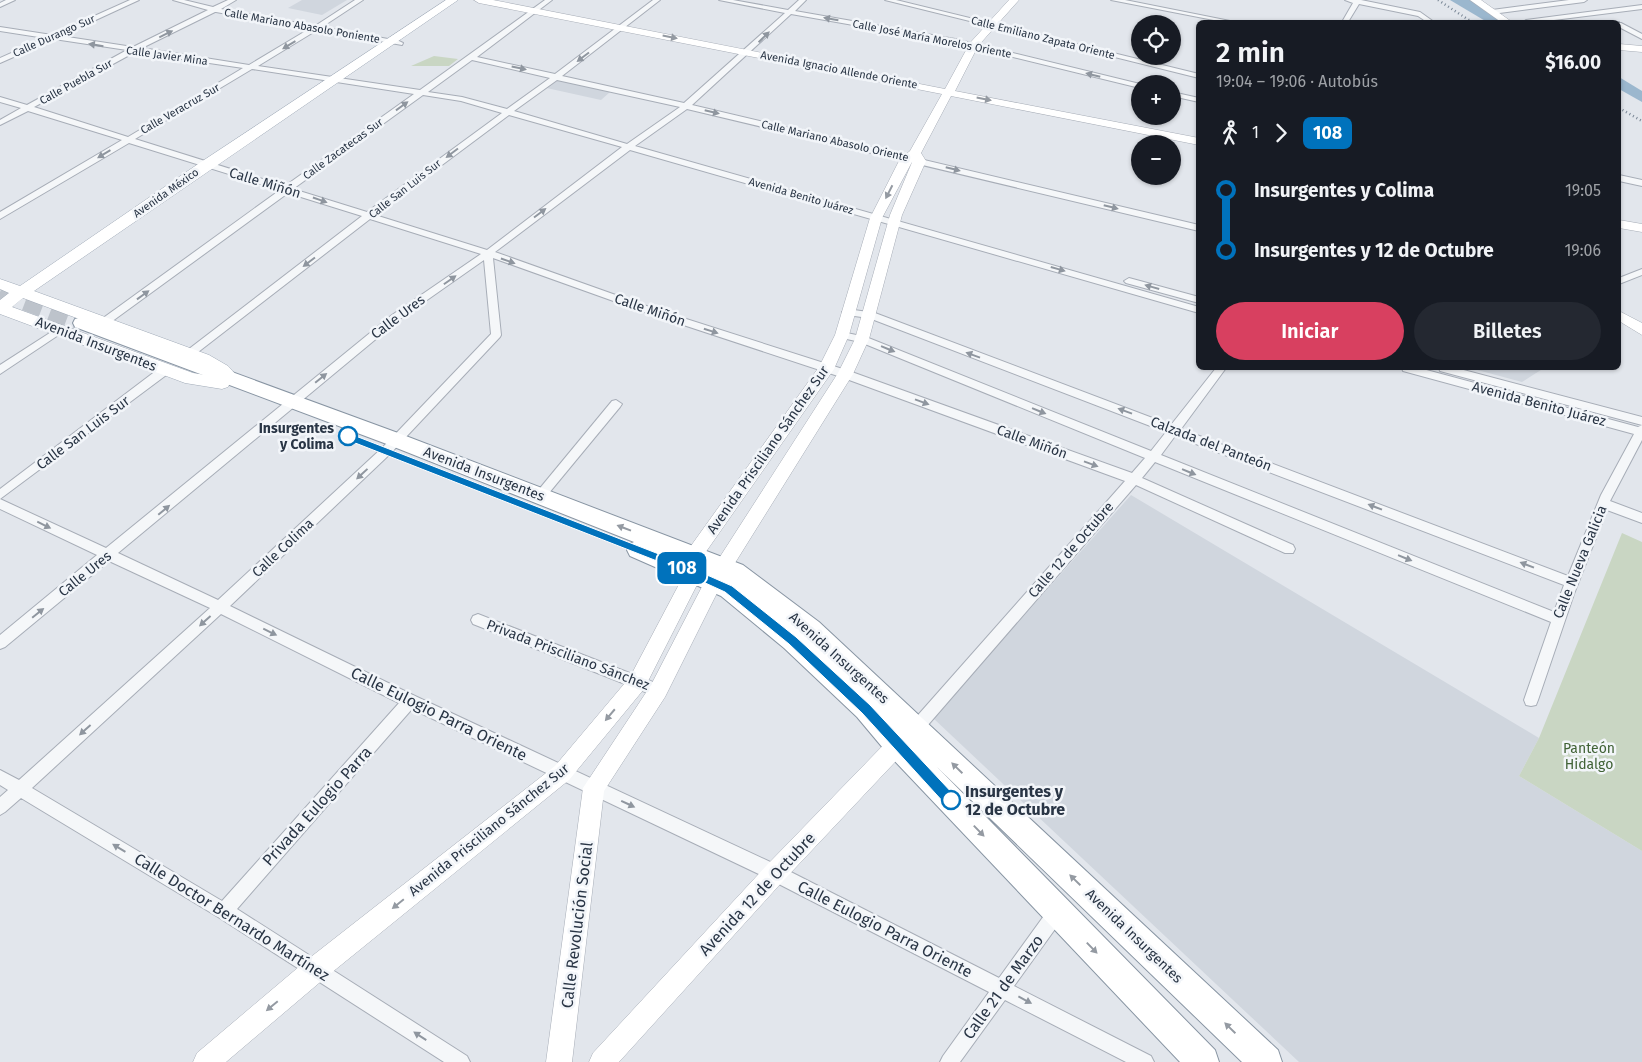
<!DOCTYPE html>
<html lang="es">
<meta charset="utf-8">
<style>
:root{--surface:#171b24;--page:#242831;--text:#f1f3f6;--muted:#9ea1a6;--accent:#d84060}
body{margin:0;font-family:"Fira Sans",sans-serif;background:var(--page);color:var(--text);height:100vh;display:flex;flex-direction:column;font-size:19px;white-space:nowrap}
*{box-sizing:border-box;margin:0}
p{font-size:16px;color:var(--muted)}
.icon{flex:none;width:28px;height:28px;fill:none;stroke:currentColor;stroke-width:2;stroke-linecap:round;stroke-linejoin:round}
.map{position:relative;flex:1;overflow:hidden}
.side{position:absolute;left:1196px;top:20px;width:425px;height:350px;display:flex;flex-direction:column;background:var(--surface);border-radius:8px;box-shadow:0 1px 4px #0004}
.side>*{flex:none}
.badge{padding:0 10px;border-radius:8px;font-size:18px;line-height:32px}
.tools{position:absolute;left:1131px;top:15px;display:grid;gap:10px}
.tools a{display:grid;place-items:center;width:50px;height:50px;border-radius:50%;background:var(--surface);box-shadow:0 1px 4px #0004;font-size:25px}
.map>.badge{position:absolute;translate:-50% -50%;box-shadow:0 0 0 2px #fff}
.legs{display:flex;align-items:center;gap:8px;height:55px;padding:0 20px;font-size:16px}
.legs p{margin-inline-start:auto}
.head{display:flex;align-items:center;justify-content:space-between;height:85px;padding:0 20px}
h1{font-size:28px;font-weight:600;line-height:38px}
.button{display:flex;gap:10px;margin-top:auto;padding:10px 20px}
.button a{flex:1;height:58px;border-radius:30px;background:var(--accent);color:#fff;font-size:20px;font-weight:600;line-height:58px;text-align:center}
.button a+a{background:var(--page);color:var(--text)}
ul{padding:0 20px;list-style:none}
li{display:flex;align-items:center;gap:18px;height:60px;font-size:19px}
li i{display:grid;place-items:center;width:8px;height:100%;margin:0 6px;background:currentColor}
li i::after{content:'';width:12px;height:12px;margin:-6px;border:4px solid;border-radius:50%;background:var(--surface)}
li p{margin-inline-start:auto}
li:first-child i{background:linear-gradient(#0000 50%,currentColor 0)}
li:last-child i{background:linear-gradient(currentColor 50%,#0000 0)}
.map>svg:first-child{display:block}
.built{fill:#d0d6de}
.green{fill:#c9d6c3}
.water{fill:#9bb7ce}
.lines{fill:none;stroke-linecap:round;stroke-linejoin:round}
.highway-tunnel{stroke:#bdc3cb;stroke-width:18;stroke-dasharray:18 9;stroke-linecap:butt}
.street-casing{stroke:#a7adb7;stroke-width:2}
.secondary-casing{stroke:#a7adb7;stroke-width:1}
.primary-casing{stroke:#a1abb8;stroke-width:1}
.highway-casing{stroke:#8895a3;stroke-width:2}
.street{fill:#f5f7f9;fill-rule:evenodd}
.secondary{fill:#fff;fill-rule:evenodd}
.primary{fill:#fff;fill-rule:evenodd}
.highway{fill:#fff;fill-rule:evenodd}
.rail{stroke:#7a8796;stroke-width:2.5;stroke-dasharray:1 3;stroke-linecap:butt}
.oneway{fill:#8f969f}
.oneway2{fill:#949aa2}
.line-1{fill:#0072bc;stroke:#fff}
.stop-1-dot{fill:#fff;stroke:#0072bc;stroke-width:2.5}
.labels{text-anchor:middle;dominant-baseline:central;stroke-width:5;stroke-linejoin:round;paint-order:stroke}
.far-street-label{font-size:11px;fill:#293545;stroke:#f2f5f9}
.street-label{font-size:14px;fill:#293545;stroke:#f2f5f9}
.stop-label{font-size:14px;font-weight:bold;fill:#293545;stroke:#f2f5f9;text-anchor:end}
.park-label{font-size:14px;fill:#406235;stroke:#f2f5f9}
.near-street-label{font-size:16px;fill:#293545;stroke:#f2f5f9}
.near-stop-label{font-size:16px;font-weight:bold;fill:#293545;stroke:#f2f5f9;text-anchor:start}
</style>
<div class="map">
<svg width="1642" height="1062" viewBox="0 0 1642 1062">
<rect width="100%" height="100%" fill="#e2e6ec"/>
<!-- built -->
<g class="built">
<polygon points="302,0 347,0 322,15 288,8"/>
<polygon points="558,78 610,92 601,100 542,87"/>
<polygon points="1470,368 1544,368 1522,382"/>
<polygon points="1131,495 1539,738 1519,776 1642,851 1642,1062 1299,1062 933,718"/>
</g>
<!-- green -->
<g class="green">
<polygon points="434,56 458,59 449,66 411,66"/>
<polygon points="1622,533 1642,542 1642,851 1519,776 1539,738"/>
</g>
<!-- water -->
<g class="water">
<polygon points="1450,0 1472,0 1505,22 1487,22"/>
<polygon points="1619,77 1642,91 1642,102 1619,89"/>
</g>
<g class="lines">
<!-- highway-tunnel -->
<polyline class="highway-tunnel" points="0,292 82,323"/>
<!-- street casing -->
<g class="street-casing">
<g id="street">
<polygon points="6,0 15,0 0,7 0,3"/>
<path d="M130,0H139L61,36L133,47L208,10L173,0H184L213,7L228,0H236L221,9L315,26L355,0H363L322,27L399,41L403,43L402,45L317,30L258,66L420,90L545,0H552L477,57L555,74L653,0H660L562,76L684,103L785,13L719,0H733L788,10L799,0H806L795,11L955,39L1140,84V88L955,43L791,14L692,105L1199,225V231L687,109L635,146L1199,307V313L630,150L495,252L655,309L849,371L1132,473L1145,458L860,342L838,337L837,335L842,332L866,337L1151,451L1166,432L869,318L847,315L842,312L847,309L875,313L1171,425L1216,368H1226L1181,429L1568,576L1601,495L1634,434L1403,371L1402,368H1419L1638,427L1642,425L1440,371L1439,368H1456L1642,417V440L1610,501L1642,513V523L1607,510L1574,594L1538,700L1536,705L1531,706L1526,705L1524,700L1551,622L1155,462L1142,478L1293,545L1295,549L1293,553H1285L1136,485L921,733L916,735L911,733L909,728L911,723L1125,481L841,377L647,313L493,258L501,335L500,337L390,454L230,606L415,696L781,867L999,978L1051,906L1057,904L1063,906L1065,912L1063,918L1014,986L1151,1056L1154,1062H1126L1005,1000L960,1062H940L943,1056L989,992L769,879L412,709L237,909L467,1056L470,1062H444L218,917L21,798L5,812L0,815V797L8,790L0,785V770L19,780L210,608L109,561L5,647L0,649V635L97,555L0,509V489L161,367H169L170,370L169,373L0,499L106,548L392,315L481,254L370,219L193,356H185L184,354L185,352L362,216L288,193L107,325H99V321L280,190L129,143L0,219V212L122,140L28,111L0,125V120L21,108L0,102V97L27,105L127,50L54,39L0,63V58L45,38L0,31V27L52,35ZM215,12H216L309,29L249,65L142,48ZM135,52L243,68L128,137L34,107ZM472,60L550,78L507,109L462,97L428,92ZM252,69L414,94L285,186L135,139ZM557,80L680,107L627,144L514,111ZM423,95L461,101L502,113L367,212L293,189ZM509,115L622,147L487,250L375,215ZM484,260L491,334L382,448L218,600L118,553L400,319ZM1175,436L1564,585L1554,612L1161,455ZM221,614L399,703L222,901L32,788Z"/>
<polygon points="885,0 896,0 1199,74 1199,78"/>
<polygon points="1111,0 1125,0 1235,22 1224,22"/>
<polygon points="1345,0 1361,0 1420,12 1434,22 1427,22 1418,16 1359,4 1348,22 1342,22 1353,3"/>
<polygon points="1569,0 1587,0 1584,2 1492,14 1489,12 1492,10"/>
<polygon points="1642,5 1642,9 1538,22 1523,22 1526,20"/>
<polygon points="1617,22 1621,23 1642,34 1642,39 1619,27 1619,22"/>
<polygon points="1172,92 1199,98 1199,102 1172,96"/>
<polygon points="1619,175 1642,180 1642,186 1619,181"/>
<polygon points="1642,269 1642,275 1619,284 1619,278"/>
<polygon points="1129,278 1199,297 1199,303 1126,283 1124,281"/>
<polygon points="59,327 64,330 63,332 0,374 0,365"/>
<polygon points="616,400 622,404 620,407 544,499 536,499 534,496 536,493 612,401"/>
<polygon points="478,614 663,686 665,691 663,696 658,697 473,624 471,620 473,616"/>
</g>
</g>
<!-- secondary casing -->
<g class="secondary-casing">
<g id="secondary">
<polygon points="474,0 493,0 945,89 970,43 1009,0 1019,0 978,46 955,91 1199,138 1199,145 951,96 921,153 926,161 902,215 869,339 853,374 720,587 665,697 604,791 572,1062 546,1062 583,788 651,685 707,577 838,373 855,339 890,215 913,160 882,218 849,335 834,369 703,556 703,573 644,689 569,780 325,978 226,1062 193,1062 197,1053 307,960 555,766 630,677 685,573 685,555 688,550 819,367 835,335 870,218 900,159 910,151 942,94 479,3"/>
<polygon points="1470,0 1481,0 1512,22 1501,22"/>
<polygon points="1619,44 1642,46 1642,52 1619,50"/>
<polygon points="1619,220 1642,224 1642,232 1619,228"/>
<polygon points="1619,311 1642,323 1642,335 1619,321"/>
<polygon points="905,727 912,730 915,737 912,744 783,881 619,1062 589,1062 593,1053 767,865 898,730"/>
</g>
</g>
<!-- primary casing -->
<g class="primary-casing">
<path id="primary" d="M446,0H458L34,291L209,355L228,366L238,377L235,381L230,383L228,387L222,389L185,383L0,314V300L9,293L0,289V279L20,286L201,162ZM23,298L197,363L218,377L193,373L12,307Z"/>
</g>
<!-- highway casing -->
<g class="highway-casing">
<polygon id="highway" points="82,317 398,433 743,565 819,622 1278,1050 1282,1062 1242,1062 937,767 1215,1050 1219,1062 1180,1062 888,754 857,717 784,648 721,596 630,556 627,550 630,544 634,542 384,443 75,327 73,323 75,319"/>
</g>
<!-- street -->
<use href="#street" class="street"/>
<!-- secondary -->
<use href="#secondary" class="secondary"/>
<!-- primary -->
<use href="#primary" class="primary"/>
<!-- highway -->
<use href="#highway" class="highway"/>
<!-- rail -->
<g class="rail">
<polyline points="1438,0 1472,22"/>
<polyline points="1619,108 1642,121"/>
</g>
</g>
<!-- one-way arrows -->
<defs><path id="oneway-solid" d="M-6-.8H1V-3.2L6.5 0L1 3.2V.8H-6Z" transform="scale(1.25)"/></defs>
<g class="oneway">
<use href="#oneway-solid" transform="translate(831 19) rotate(-170)"/>
<use href="#oneway-solid" transform="translate(166 34) rotate(-26)"/>
<use href="#oneway-solid" transform="translate(764 37) rotate(-44)"/>
<use href="#oneway-solid" transform="translate(96 45) rotate(-171)"/>
<use href="#oneway-solid" transform="translate(289 45) rotate(149)"/>
<use href="#oneway-solid" transform="translate(583 57) rotate(143)"/>
<use href="#oneway-solid" transform="translate(519 68) rotate(12)"/>
<use href="#oneway-solid" transform="translate(1093 75) rotate(-166)"/>
<use href="#oneway-solid" transform="translate(402 106) rotate(-36)"/>
<use href="#oneway-solid" transform="translate(712 112) rotate(13)"/>
<use href="#oneway-solid" transform="translate(452 153) rotate(143)"/>
<use href="#oneway-solid" transform="translate(104 154) rotate(149)"/>
<use href="#oneway-solid" transform="translate(953 169) rotate(14)"/>
<use href="#oneway-solid" transform="translate(320 200) rotate(19)"/>
<use href="#oneway-solid" transform="translate(1111 207) rotate(14)"/>
<use href="#oneway-solid" transform="translate(540 213) rotate(-37)"/>
<use href="#oneway-solid" transform="translate(508 261) rotate(19)"/>
<use href="#oneway-solid" transform="translate(309 262) rotate(143)"/>
<use href="#oneway-solid" transform="translate(1058 269) rotate(16)"/>
<use href="#oneway-solid" transform="translate(450 280) rotate(-35)"/>
<use href="#oneway-solid" transform="translate(1152 287) rotate(-164)"/>
<use href="#oneway-solid" transform="translate(143 295) rotate(-36)"/>
<use href="#oneway-solid" transform="translate(711 331) rotate(18)"/>
<use href="#oneway-solid" transform="translate(888 349) rotate(22)"/>
<use href="#oneway-solid" transform="translate(973 355) rotate(-160)"/>
<use href="#oneway-solid" transform="translate(321 378) rotate(-39)"/>
<use href="#oneway-solid" transform="translate(922 402) rotate(20)"/>
<use href="#oneway-solid" transform="translate(1039 411) rotate(22)"/>
<use href="#oneway-solid" transform="translate(1125 411) rotate(-160)"/>
<use href="#oneway-solid" transform="translate(1091 464) rotate(20)"/>
<use href="#oneway-solid" transform="translate(1189 472) rotate(22)"/>
<use href="#oneway-solid" transform="translate(362 474) rotate(137)"/>
<use href="#oneway-solid" transform="translate(1375 507) rotate(-159)"/>
<use href="#oneway-solid" transform="translate(164 510) rotate(-40)"/>
<use href="#oneway-solid" transform="translate(44 525) rotate(26)"/>
<use href="#oneway-solid" transform="translate(1405 558) rotate(22)"/>
<use href="#oneway-solid" transform="translate(1527 565) rotate(-159)"/>
<use href="#oneway-solid" transform="translate(38 613) rotate(-39)"/>
<use href="#oneway-solid" transform="translate(205 621) rotate(138)"/>
<use href="#oneway-solid" transform="translate(270 632) rotate(26)"/>
<use href="#oneway-solid" transform="translate(85 730) rotate(138)"/>
<use href="#oneway-solid" transform="translate(628 804) rotate(25)"/>
<use href="#oneway-solid" transform="translate(119 848) rotate(-149)"/>
<use href="#oneway-solid" transform="translate(1025 1000) rotate(28)"/>
<use href="#oneway-solid" transform="translate(420 1036) rotate(-147)"/>
</g>
<g class="oneway2">
<use href="#oneway-solid" transform="translate(670 37) rotate(11)"/>
<use href="#oneway-solid" transform="translate(984 99) rotate(11)"/>
<use href="#oneway-solid" transform="translate(889 192) rotate(117)"/>
<use href="#oneway-solid" transform="translate(624 528) rotate(-159)"/>
<use href="#oneway-solid" transform="translate(610 715) rotate(130)"/>
<use href="#oneway-solid" transform="translate(957 768) rotate(-136)"/>
<use href="#oneway-solid" transform="translate(979 831) rotate(46)"/>
<use href="#oneway-solid" transform="translate(1075 880) rotate(-136)"/>
<use href="#oneway-solid" transform="translate(398 904) rotate(141)"/>
<use href="#oneway-solid" transform="translate(1092 948) rotate(46)"/>
<use href="#oneway-solid" transform="translate(272 1006) rotate(140)"/>
<use href="#oneway-solid" transform="translate(1230 1028) rotate(-136)"/>
</g>
<!-- line-1 -->
<polygon class="line-1" points="348,433 664,556 732,586 796,637 870,705 955,796 957,800 955,805 951,806 946,805 862,713 789,644 725,592 657,561 345,439 345,434"/>
<!-- markers -->
<g class="stop-1-dot">
<circle cx="348" cy="436" r="9"/>
<circle cx="951" cy="800" r="9"/>
</g>
<g class="labels">
<!-- far-street labels -->
<g class="far-street-label">
<text transform="translate(302 26) rotate(10)">Calle Mariano Abasolo Poniente</text>
<text transform="translate(54 36) rotate(-24)">Calle Durango Sur</text>
<text transform="translate(1043 38) rotate(14)">Calle Emiliano Zapata Oriente</text>
<text transform="translate(932 39) rotate(11)">Calle José María Morelos Oriente</text>
<text transform="translate(167 56) rotate(8)">Calle Javier Mina</text>
<text transform="translate(839 70) rotate(11)">Avenida Ignacio Allende Oriente</text>
<text transform="translate(76 82) rotate(-29)">Calle Puebla Sur</text>
<text transform="translate(180 109) rotate(-30)">Calle Veracruz Sur</text>
<text transform="translate(835 141) rotate(13)">Calle Mariano Abasolo Oriente</text>
<text transform="translate(343 149) rotate(-36)">Calle Zacatecas Sur</text>
<text transform="translate(405 189) rotate(-38)">Calle San Luis Sur</text>
<text transform="translate(166 193) rotate(-35)">Avenida México</text>
<text transform="translate(801 196) rotate(16)">Avenida Benito Juárez</text>
</g>
<!-- street labels -->
<g class="street-label">
<text transform="translate(265 183) rotate(17)">Calle Miñón</text>
<text transform="translate(650 310) rotate(19)">Calle Miñón</text>
<text transform="translate(398 317) rotate(-37)">Calle Ures</text>
<text transform="translate(96 344) rotate(21)">Avenida Insurgentes</text>
<text transform="translate(1539 404) rotate(15)">Avenida Benito Juárez</text>
<text transform="translate(83 433) rotate(-37)">Calle San Luis Sur</text>
<text transform="translate(1032 442) rotate(20)">Calle Miñón</text>
<text transform="translate(1211 444) rotate(21)">Calzada del Panteón</text>
<text transform="translate(768 450) rotate(-55)">Avenida Prisciliano Sánchez Sur</text>
<text transform="translate(484 474) rotate(21)">Avenida Insurgentes</text>
<text transform="translate(283 548) rotate(-43)">Calle Colima</text>
<text transform="translate(1071 550) rotate(-49)">Calle 12 de Octubre</text>
<text transform="translate(1580 562) rotate(-68)">Calle Nueva Galicia</text>
<text transform="translate(85 574) rotate(-39)">Calle Ures</text>
<text transform="translate(568 655) rotate(21)">Privada Prisciliano Sánchez</text>
<text transform="translate(839 658) rotate(42)">Avenida Insurgentes</text>
<text transform="translate(489 830) rotate(-39)">Avenida Prisciliano Sánchez Sur</text>
<text transform="translate(1134 936) rotate(44)">Avenida Insurgentes</text>
</g>
<!-- stop labels -->
<g class="stop-label">
<text x="334" y="428">Insurgentes<tspan x="334" dy="16">y Colima</tspan></text>
</g>
<!-- park labels -->
<g class="park-label">
<text x="1589" y="748">Panteón<tspan x="1589" dy="16">Hidalgo</tspan></text>
</g>
<!-- near-street labels -->
<g class="near-street-label">
<text transform="translate(439 714) rotate(26)">Calle Eulogio Parra Oriente</text>
<text transform="translate(317 806) rotate(-48)">Privada Eulogio Parra</text>
<text transform="translate(757 894) rotate(-47)">Avenida 12 de Octubre</text>
<text transform="translate(232 917) rotate(32)">Calle Doctor Bernardo Martínez</text>
<text transform="translate(577 925) rotate(-83)">Calle Revolución Social</text>
<text transform="translate(885 929) rotate(27)">Calle Eulogio Parra Oriente</text>
<text transform="translate(1003 987) rotate(-54)">Calle 21 de Marzo</text>
</g>
<!-- near-stop labels -->
<g class="near-stop-label">
<text x="965" y="791">Insurgentes y<tspan x="965" dy="18">12 de Octubre</tspan></text>
</g>
</g>
</svg>
<div class="tools">
<a><svg class="icon" aria-label="locate" viewBox="0 0 24 24"><circle cx="12" cy="12" r="6"/><path d="M12 2v4M12 18v4M2 12h4M18 12h4"/></svg></a>
<a>+</a>
<a>−</a>
</div>
<b class="badge" style="left:682px;top:568px;background:#0072bc;color:#fff">108</b>
<section class="side">
<div class="head"><div><h1>2 min</h1><p>19:04 – 19:06 · Autobús</p></div><b>$16.00</b></div>
<div class="legs"><svg class="icon" aria-label="walk" viewBox="0 0 24 24"><circle cx="13" cy="4" r="2"/><path d="M13 8l-2 6 4 7M11 14l-3 7M7 12l3-4h3l4 4"/></svg>1<svg class="icon" aria-label="forward" viewBox="0 0 24 24"><path d="M9 5l7 7-7 7"/></svg><b class="badge" style="background:#0072bc;color:#fff">108</b></div>
<ul>
<li><i style="color:#0072bc"></i><b>Insurgentes y Colima</b><p>19:05</p></li>
<li><i style="color:#0072bc"></i><b>Insurgentes y 12 de Octubre</b><p>19:06</p></li>
</ul>
<div class="button"><a>Iniciar</a><a>Billetes</a></div>
</section>
</div>
